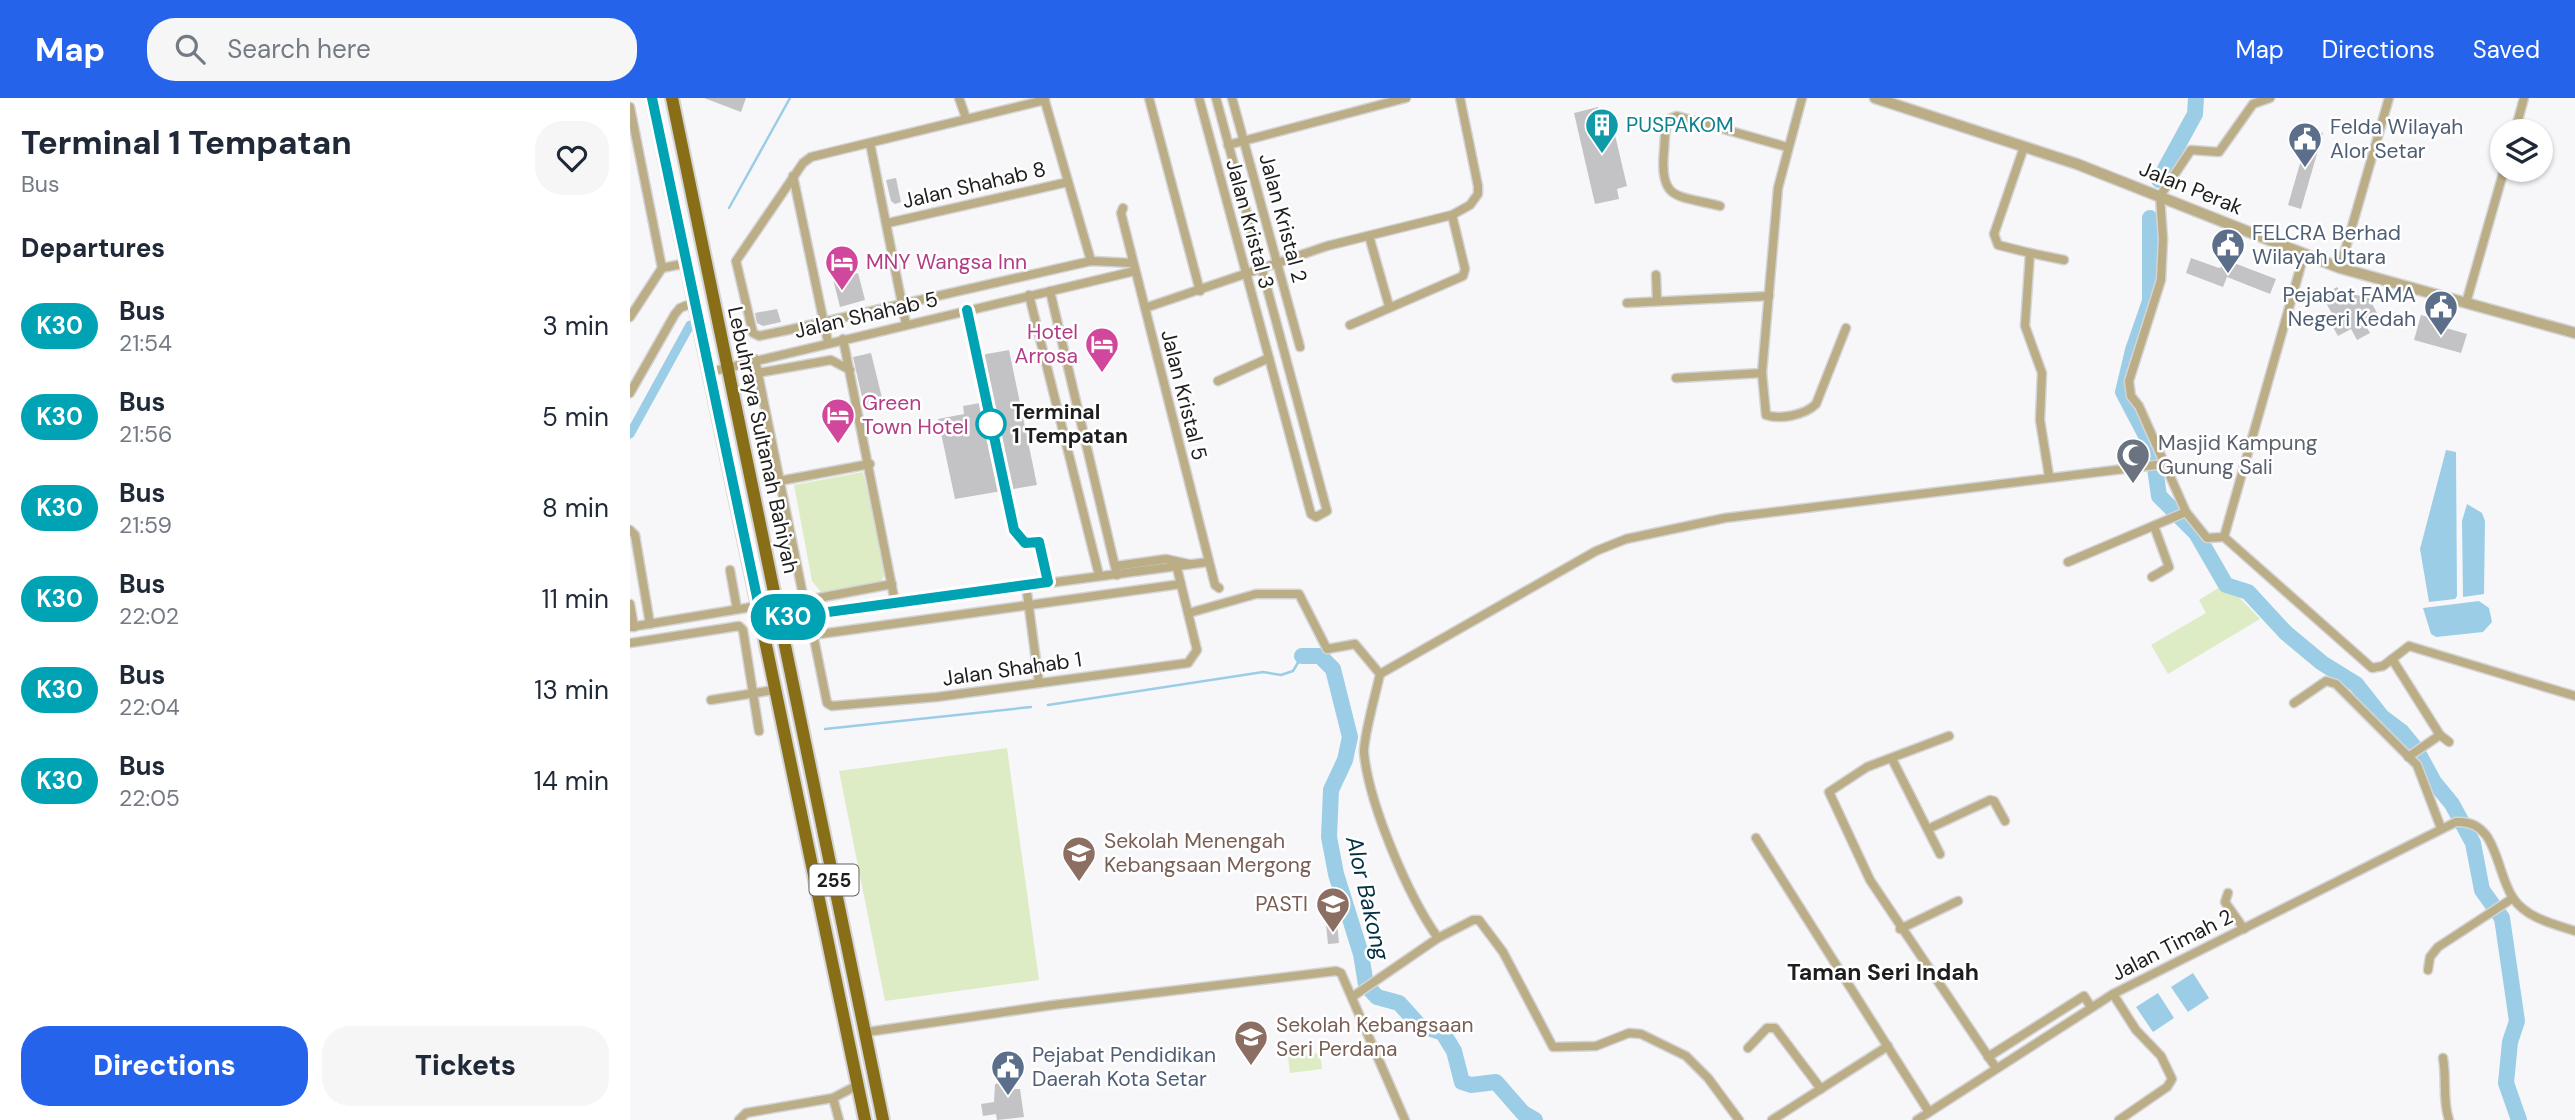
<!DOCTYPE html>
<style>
:root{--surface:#fff;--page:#f6f6f7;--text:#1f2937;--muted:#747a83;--accent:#2563eb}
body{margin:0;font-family:"DM Sans",sans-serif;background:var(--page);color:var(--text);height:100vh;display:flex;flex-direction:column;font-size:26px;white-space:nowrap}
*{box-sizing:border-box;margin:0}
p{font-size:23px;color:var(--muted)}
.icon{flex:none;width:38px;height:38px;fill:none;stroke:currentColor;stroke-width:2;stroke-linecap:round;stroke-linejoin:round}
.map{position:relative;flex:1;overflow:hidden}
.side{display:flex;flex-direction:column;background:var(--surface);width:630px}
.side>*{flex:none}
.badge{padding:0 14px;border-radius:23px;font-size:24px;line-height:46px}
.tools{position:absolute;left:1860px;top:21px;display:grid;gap:14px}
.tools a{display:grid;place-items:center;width:63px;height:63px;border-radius:50%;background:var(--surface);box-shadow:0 2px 5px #0004;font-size:35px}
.map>.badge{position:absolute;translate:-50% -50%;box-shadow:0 0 0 4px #fff}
h2{padding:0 21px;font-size:26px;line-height:63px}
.round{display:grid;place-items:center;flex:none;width:74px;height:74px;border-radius:28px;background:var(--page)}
.head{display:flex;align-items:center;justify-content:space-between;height:119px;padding:0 21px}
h1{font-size:33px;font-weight:800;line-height:52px}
.action{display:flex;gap:14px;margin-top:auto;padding:14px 21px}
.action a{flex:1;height:80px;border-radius:28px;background:var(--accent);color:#fff;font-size:28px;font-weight:800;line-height:80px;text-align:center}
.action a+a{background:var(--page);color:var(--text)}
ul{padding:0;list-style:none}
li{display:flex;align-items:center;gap:21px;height:91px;padding:0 21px}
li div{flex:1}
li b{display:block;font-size:26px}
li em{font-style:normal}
li .badge{min-width:77px;font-weight:700;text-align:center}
header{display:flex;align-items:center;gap:42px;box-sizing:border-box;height:98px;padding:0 35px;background:var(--accent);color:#fff}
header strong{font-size:33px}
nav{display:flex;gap:38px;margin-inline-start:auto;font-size:24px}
.search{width:490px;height:63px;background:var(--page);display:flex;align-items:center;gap:18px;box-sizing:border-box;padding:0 24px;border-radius:28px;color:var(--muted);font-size:26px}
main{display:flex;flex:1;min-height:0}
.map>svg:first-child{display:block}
.green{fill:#ddecc5}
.water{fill:#9bcde7}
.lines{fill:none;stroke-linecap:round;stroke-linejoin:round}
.stream{stroke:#9bcde7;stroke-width:2.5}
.canal{stroke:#9bcde7;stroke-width:9}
.river{stroke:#9bcde7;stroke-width:16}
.building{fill:#c3c2c5}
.minor-casing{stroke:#d4d4d7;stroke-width:11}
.tertiary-casing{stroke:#d4d4d7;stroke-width:13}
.primary-casing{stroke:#d4d4d7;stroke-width:16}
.minor{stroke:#bbad86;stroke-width:8}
.tertiary{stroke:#bbad86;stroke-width:10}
.primary{stroke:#886e16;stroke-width:12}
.line-casing{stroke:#fff;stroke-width:16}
.line{stroke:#00a3b4;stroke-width:10}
.stop-dot{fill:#fff;stroke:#00a3b4;stroke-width:3.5}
.labels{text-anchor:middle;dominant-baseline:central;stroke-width:5;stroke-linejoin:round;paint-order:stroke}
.shield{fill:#fff;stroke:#626262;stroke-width:2}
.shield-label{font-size:19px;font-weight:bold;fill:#1e1e1f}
.culture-label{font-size:21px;fill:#0d838f;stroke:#fff;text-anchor:start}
.service-label{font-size:21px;fill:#4e5e75;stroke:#fff;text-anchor:start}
.street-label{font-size:21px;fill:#1e1e1f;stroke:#fff}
.hotel-label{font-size:21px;fill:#b23c85;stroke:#fff;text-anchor:start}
.stop-label{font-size:21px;font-weight:bold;fill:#1e1e1f;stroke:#fff;text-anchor:start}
.worship-label{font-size:21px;fill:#5b616d;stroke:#fff;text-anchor:start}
.education-label{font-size:21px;fill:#785e54;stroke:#fff;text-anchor:start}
.water-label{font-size:23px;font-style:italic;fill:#022f41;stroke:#fff}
.neighbourhood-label{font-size:23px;font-weight:bold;fill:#1e1e1f;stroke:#fff}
</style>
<header>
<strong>Map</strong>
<div class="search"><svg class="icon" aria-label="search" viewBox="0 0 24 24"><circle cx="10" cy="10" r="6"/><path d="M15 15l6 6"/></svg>Search here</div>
<nav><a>Map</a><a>Directions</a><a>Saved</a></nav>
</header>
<main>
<section class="side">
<div class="head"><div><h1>Terminal 1 Tempatan</h1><p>Bus</p></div><a class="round"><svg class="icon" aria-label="heart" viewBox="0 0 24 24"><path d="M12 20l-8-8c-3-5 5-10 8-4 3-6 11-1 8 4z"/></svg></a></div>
<h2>Departures</h2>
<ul>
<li><span class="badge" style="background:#00a3b4;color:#fff">K30</span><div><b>Bus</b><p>21:54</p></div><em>3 min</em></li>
<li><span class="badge" style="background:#00a3b4;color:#fff">K30</span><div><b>Bus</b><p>21:56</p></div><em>5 min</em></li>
<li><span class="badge" style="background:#00a3b4;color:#fff">K30</span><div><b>Bus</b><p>21:59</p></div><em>8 min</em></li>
<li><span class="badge" style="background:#00a3b4;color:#fff">K30</span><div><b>Bus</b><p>22:02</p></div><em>11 min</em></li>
<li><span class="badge" style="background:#00a3b4;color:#fff">K30</span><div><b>Bus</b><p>22:04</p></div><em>13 min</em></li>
<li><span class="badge" style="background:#00a3b4;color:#fff">K30</span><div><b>Bus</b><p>22:05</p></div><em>14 min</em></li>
</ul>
<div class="action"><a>Directions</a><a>Tickets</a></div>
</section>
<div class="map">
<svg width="1945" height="1022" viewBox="0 0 1945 1022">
<rect width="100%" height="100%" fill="#f7f7fa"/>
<!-- green -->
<g class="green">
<polygon points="233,374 257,474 250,484 191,494 182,483 164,387"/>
<polygon points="1590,489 1596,495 1605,495 1630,521 1538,576 1521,547 1576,515 1569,502"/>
<polygon points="377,650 409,882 255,903 209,673"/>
<polygon points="690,955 692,971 660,975 658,959"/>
</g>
<!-- water -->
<g class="water">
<polygon points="1816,352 1826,354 1827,498 1825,501 1799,504 1790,451"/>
<polygon points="1837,406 1852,415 1855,423 1854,496 1833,499 1832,423"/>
<polygon points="1849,503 1859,510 1862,524 1853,534 1806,539 1801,536 1793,510"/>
<polygon points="1563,875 1579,900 1558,914 1541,889"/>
<polygon points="1528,895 1544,920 1523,934 1506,909"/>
</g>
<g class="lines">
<!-- stream -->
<g class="stream">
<polyline points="99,110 160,0"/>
<polyline points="418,607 633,574 651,577 663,573 672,558"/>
<polyline points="195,631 401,609"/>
</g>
<!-- canal -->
<polyline class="canal" points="0,336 60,227"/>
<!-- river -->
<g class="river">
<polyline points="1529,82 1565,16 1566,0"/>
<polyline points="1520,120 1520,203 1503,252 1493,294 1522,349 1529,398 1566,435 1596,487 1618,494 1656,535 1692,565 1726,586 1752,619 1772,634 1786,651 1804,684 1822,706 1843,745 1852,792 1872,820 1887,923 1880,944 1876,985 1889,1022"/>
<polyline points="672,558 690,558 703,571 720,639 715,662 701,692 699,739 706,776 731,856 736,887 747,899 769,905 789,927 813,935 824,953 832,984 841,987 866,984 893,1015 905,1022"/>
</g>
</g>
<!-- building -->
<g class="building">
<polygon points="74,0 116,0 111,14"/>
<polygon points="968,9 970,18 977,16 979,25 982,24 997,88 987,91 989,101 965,106 944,15"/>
<polygon points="1680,31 1693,35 1671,111 1658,107"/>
<polygon points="266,80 271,104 265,106 261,103 256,82"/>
<polygon points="1561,160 1589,170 1594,168 1596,162 1646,181 1640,196 1597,179 1593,189 1556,175"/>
<polygon points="228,175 235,202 210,209 203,181"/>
<polygon points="1707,189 1710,193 1739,200 1747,215 1733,223 1740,235 1727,242 1721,231 1708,238 1699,222 1704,219 1692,198"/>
<polygon points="147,211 151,224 133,228 127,225 125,215"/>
<polygon points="1791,217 1818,225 1816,230 1837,236 1831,255 1784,242"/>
<polygon points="379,252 407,387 325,401 308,321 334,316 333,308 361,303 351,257"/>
<polygon points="241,255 253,304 234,308 223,259"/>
<polygon points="707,825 709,845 698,846 696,826"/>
<polygon points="384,983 385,991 390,991 394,1019 367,1022 366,1016 353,1018 351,1006 364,1004 365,986"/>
</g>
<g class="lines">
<!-- minor casing -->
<g class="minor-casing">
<g id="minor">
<polyline points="329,0 336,20"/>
<polyline points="414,0 461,163"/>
<polyline points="519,0 570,193"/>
<polyline points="569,0 681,416 686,419 697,413 586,0"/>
<polyline points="602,0 670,249"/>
<path d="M1172,0L1148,90L1132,275L1136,317C1150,322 1175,317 1186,306L1216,230"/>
<polyline points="1640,0 1623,6 1589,54 1561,52 1530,98 1533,141 1531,182 1499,283 1501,298 1509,308 1556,414 1577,440 1594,439 1674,157"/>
<polyline points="415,2 181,59 173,65 106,163 123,235 129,238 158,232 461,163 503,165"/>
<polyline points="0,9 32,170 0,219"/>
<polyline points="1885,33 1894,0"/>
<polyline points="240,45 276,226"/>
<polyline points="598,47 776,0"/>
<polyline points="1394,49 1364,136 1368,147 1400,155 1395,228 1412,275 1410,322 1419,378"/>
<polyline points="163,78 198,244"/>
<path d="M1090,108C1048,97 1029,104 1034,53C1035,43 1034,30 1039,21L1047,18L1157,49"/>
<polyline points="493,110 491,115 585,487 589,490"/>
<polyline points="258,125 438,84"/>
<polyline points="739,138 759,208"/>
<polyline points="1400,155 1434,162"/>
<polyline points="32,170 57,165"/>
<polyline points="1710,170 1759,0"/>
<polyline points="1026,177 1027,203"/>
<polyline points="420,193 487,477"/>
<polyline points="399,197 469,477"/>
<polyline points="997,205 1139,198"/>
<polyline points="1836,205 1874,72"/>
<polyline points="515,210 697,148 822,117 840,107 848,96 848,88 830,0"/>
<polyline points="720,227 833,178 835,171 822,117"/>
<polyline points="213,241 265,504"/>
<polyline points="125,261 173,497 183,501 262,486"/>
<polyline points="80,274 505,173"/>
<polyline points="128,275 201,262 220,272"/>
<polyline points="1046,280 1132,275"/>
<polyline points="588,283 639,260"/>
<polyline points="0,295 45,216 50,210 65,204"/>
<polyline points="149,383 240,366"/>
<polyline points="0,432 5,437 20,526"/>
<polyline points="1594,439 1742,570 1753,568 1779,548 1945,598"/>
<polyline points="1438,464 1556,414"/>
<polyline points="486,468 536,461 559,466"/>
<polyline points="100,472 107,511"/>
<polyline points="1522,479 1539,469 1524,428"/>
<polyline points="396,487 409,585"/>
<polyline points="0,506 4,529"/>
<polyline points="559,515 626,496 669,496 697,551 725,546 750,576"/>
<polyline points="179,516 197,605 202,608 307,599 558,565 567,552 547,470"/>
<polyline points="132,523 578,464"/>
<polyline points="0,529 128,508"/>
<polyline points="183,537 551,486"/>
<polyline points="0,545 109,528 113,532 129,633"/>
<polyline points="1762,561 1810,637 1819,644"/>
<polyline points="750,576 966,453 996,441 1095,420 1534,366"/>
<path d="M750,576C746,595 733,640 734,655C739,706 778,798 808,840L843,822H849L873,854L923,949L966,948L999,935L1011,936L1056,958L1078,980L1109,1022"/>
<polyline points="81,602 144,592"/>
<polyline points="1664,605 1696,583 1706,586 1787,667 1811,730"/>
<polyline points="1319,638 1237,669 1199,694 1240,782 1366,970"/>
<polyline points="1778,659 1810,637"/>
<polyline points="1262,661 1310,756"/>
<polyline points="1298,731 1360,702 1364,703 1375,723"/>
<polyline points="1126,740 1299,1014"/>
<polyline points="1598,795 1595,804 1614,831"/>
<polyline points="1270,831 1328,803"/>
<polyline points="1798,872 1800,859 1808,849 1883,800"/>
<polyline points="1483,896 1506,932 1531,958 1542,981 1537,989 1489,1022"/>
<polyline points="722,899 808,840"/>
<polyline points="237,934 423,907 706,873 711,875 775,1022"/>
<polyline points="1118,950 1137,930 1145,930 1191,991"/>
<polyline points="1358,959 1454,898 1461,909"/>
<path d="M1813,960C1817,982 1812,1001 1819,1022"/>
<polyline points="203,1000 209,1022"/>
<polyline points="109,1022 116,1015 203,1000 226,988"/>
<polyline points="1142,1022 1258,948"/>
<path d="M1287,1022L1483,896L1826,724C1868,721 1865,773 1883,800C1896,820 1924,826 1945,833"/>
</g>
</g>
<!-- tertiary casing -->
<g class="tertiary-casing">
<polyline id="tertiary" points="1245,0 1447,66 1710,170 1945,235"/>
</g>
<!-- primary casing -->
<g class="primary-casing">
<g id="primary">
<polyline points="22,0 235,1022"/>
<polyline points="42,0 253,1022"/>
</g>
</g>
<!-- minor -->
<use href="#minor" class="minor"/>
<!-- tertiary -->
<use href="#tertiary" class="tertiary"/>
<!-- primary -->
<use href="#primary" class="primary"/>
</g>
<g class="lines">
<!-- line casing -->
<g class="line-casing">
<polyline id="line" points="22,0 132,523 418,484 409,444 395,445 384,432 337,212"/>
</g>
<!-- line -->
<use href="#line" class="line"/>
</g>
<!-- icons -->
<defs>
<g id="building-pin" transform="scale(1.75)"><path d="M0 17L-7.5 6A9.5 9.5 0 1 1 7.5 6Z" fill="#0f9aa8" stroke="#fff"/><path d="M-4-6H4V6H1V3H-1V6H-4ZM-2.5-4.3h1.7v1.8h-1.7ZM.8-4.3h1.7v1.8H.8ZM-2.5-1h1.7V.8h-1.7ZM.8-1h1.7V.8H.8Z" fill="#fff"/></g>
<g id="civic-pin" transform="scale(1.75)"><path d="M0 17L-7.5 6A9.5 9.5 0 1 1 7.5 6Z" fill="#5c6f8a" stroke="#fff"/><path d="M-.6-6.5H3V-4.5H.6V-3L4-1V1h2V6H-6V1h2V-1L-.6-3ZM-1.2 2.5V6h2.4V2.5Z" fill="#fff"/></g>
<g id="hotel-pin" transform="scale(1.75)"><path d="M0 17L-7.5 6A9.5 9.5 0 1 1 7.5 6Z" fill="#d1479c" stroke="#fff"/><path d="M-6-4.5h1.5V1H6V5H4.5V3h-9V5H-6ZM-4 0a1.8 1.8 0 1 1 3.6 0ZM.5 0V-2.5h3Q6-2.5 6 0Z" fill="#fff"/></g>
<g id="mosque-pin" transform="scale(1.75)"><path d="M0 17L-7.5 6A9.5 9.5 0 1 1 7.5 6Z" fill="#6b7280" stroke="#fff"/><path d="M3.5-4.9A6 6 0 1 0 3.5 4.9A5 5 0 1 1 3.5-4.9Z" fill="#fff"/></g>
<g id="school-pin" transform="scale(1.75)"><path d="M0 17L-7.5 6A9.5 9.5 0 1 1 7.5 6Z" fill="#8d6e63" stroke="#fff"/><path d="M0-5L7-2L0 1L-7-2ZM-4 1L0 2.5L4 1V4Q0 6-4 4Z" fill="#fff"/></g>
</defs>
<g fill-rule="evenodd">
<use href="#building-pin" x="972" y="27"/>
<use href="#civic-pin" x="1675" y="41"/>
<use href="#civic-pin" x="1598" y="147"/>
<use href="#hotel-pin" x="212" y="164"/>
<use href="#civic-pin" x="1811" y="209"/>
<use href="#hotel-pin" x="472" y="246"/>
<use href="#hotel-pin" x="208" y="317"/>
<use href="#mosque-pin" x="1503" y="357"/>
<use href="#school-pin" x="449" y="755"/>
<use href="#school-pin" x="703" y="806"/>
<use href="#school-pin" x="621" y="939"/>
<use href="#civic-pin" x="378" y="969"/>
</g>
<!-- markers -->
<circle class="stop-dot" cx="361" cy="326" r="14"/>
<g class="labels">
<!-- shield labels -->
<rect class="shield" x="179.5" y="766.5" width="49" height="31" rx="5"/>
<g class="shield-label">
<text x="204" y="782">255</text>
</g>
<!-- culture labels -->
<g class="culture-label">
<text x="996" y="27">PUSPAKOM</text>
</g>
<!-- service labels -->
<g class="service-label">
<text x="1700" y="29">Felda Wilayah<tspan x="1700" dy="24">Alor Setar</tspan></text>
<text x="1622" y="135">FELCRA Berhad<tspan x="1622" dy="24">Wilayah Utara</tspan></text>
<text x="1786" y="197" text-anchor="end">Pejabat FAMA<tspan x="1786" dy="24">Negeri Kedah</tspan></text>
<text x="402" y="957">Pejabat Pendidikan<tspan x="402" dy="24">Daerah Kota Setar</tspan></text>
</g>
<!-- street labels -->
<g class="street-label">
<text transform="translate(344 87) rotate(-13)">Jalan Shahab 8</text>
<text transform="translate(1561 90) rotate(22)">Jalan Perak</text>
<text transform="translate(653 120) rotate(75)">Jalan Kristal 2</text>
<text transform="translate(620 126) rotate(75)">Jalan Kristal 3</text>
<text transform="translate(236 217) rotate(-13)">Jalan Shahab 5</text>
<text transform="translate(554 297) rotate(76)">Jalan Kristal 5</text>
<text transform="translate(133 342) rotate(78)">Lebuhraya Sultanah Bahiyah</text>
<text transform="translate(382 571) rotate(-8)">Jalan Shahab 1</text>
<text transform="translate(1542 847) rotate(-27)">Jalan Timah 2</text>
</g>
<!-- hotel labels -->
<g class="hotel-label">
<text x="236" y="164">MNY Wangsa Inn</text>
<text x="448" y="234" text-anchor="end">Hotel<tspan x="448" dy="24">Arrosa</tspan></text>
<text x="232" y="305">Green<tspan x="232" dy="24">Town Hotel</tspan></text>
</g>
<!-- stop labels -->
<g class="stop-label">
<text x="382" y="314">Terminal<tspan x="382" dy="24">1 Tempatan</tspan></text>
</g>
<!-- worship labels -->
<g class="worship-label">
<text x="1528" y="345">Masjid Kampung<tspan x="1528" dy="24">Gunung Sali</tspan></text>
</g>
<!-- education labels -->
<g class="education-label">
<text x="474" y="743">Sekolah Menengah<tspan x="474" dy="24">Kebangsaan Mergong</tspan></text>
<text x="678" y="806" text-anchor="end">PASTI</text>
<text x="646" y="927">Sekolah Kebangsaan<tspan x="646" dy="24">Seri Perdana</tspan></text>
</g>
<!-- water labels -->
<g class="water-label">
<text transform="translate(738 800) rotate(77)">Alor Bakong</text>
</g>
<!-- neighbourhood labels -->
<g class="neighbourhood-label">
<text x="1253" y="874">Taman Seri Indah</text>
</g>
</g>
</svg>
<div class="tools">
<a><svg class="icon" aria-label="layers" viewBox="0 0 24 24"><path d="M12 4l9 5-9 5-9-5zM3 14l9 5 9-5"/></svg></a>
</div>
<b class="badge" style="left:158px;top:519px;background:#00a3b4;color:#fff">K30</b>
</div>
</main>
